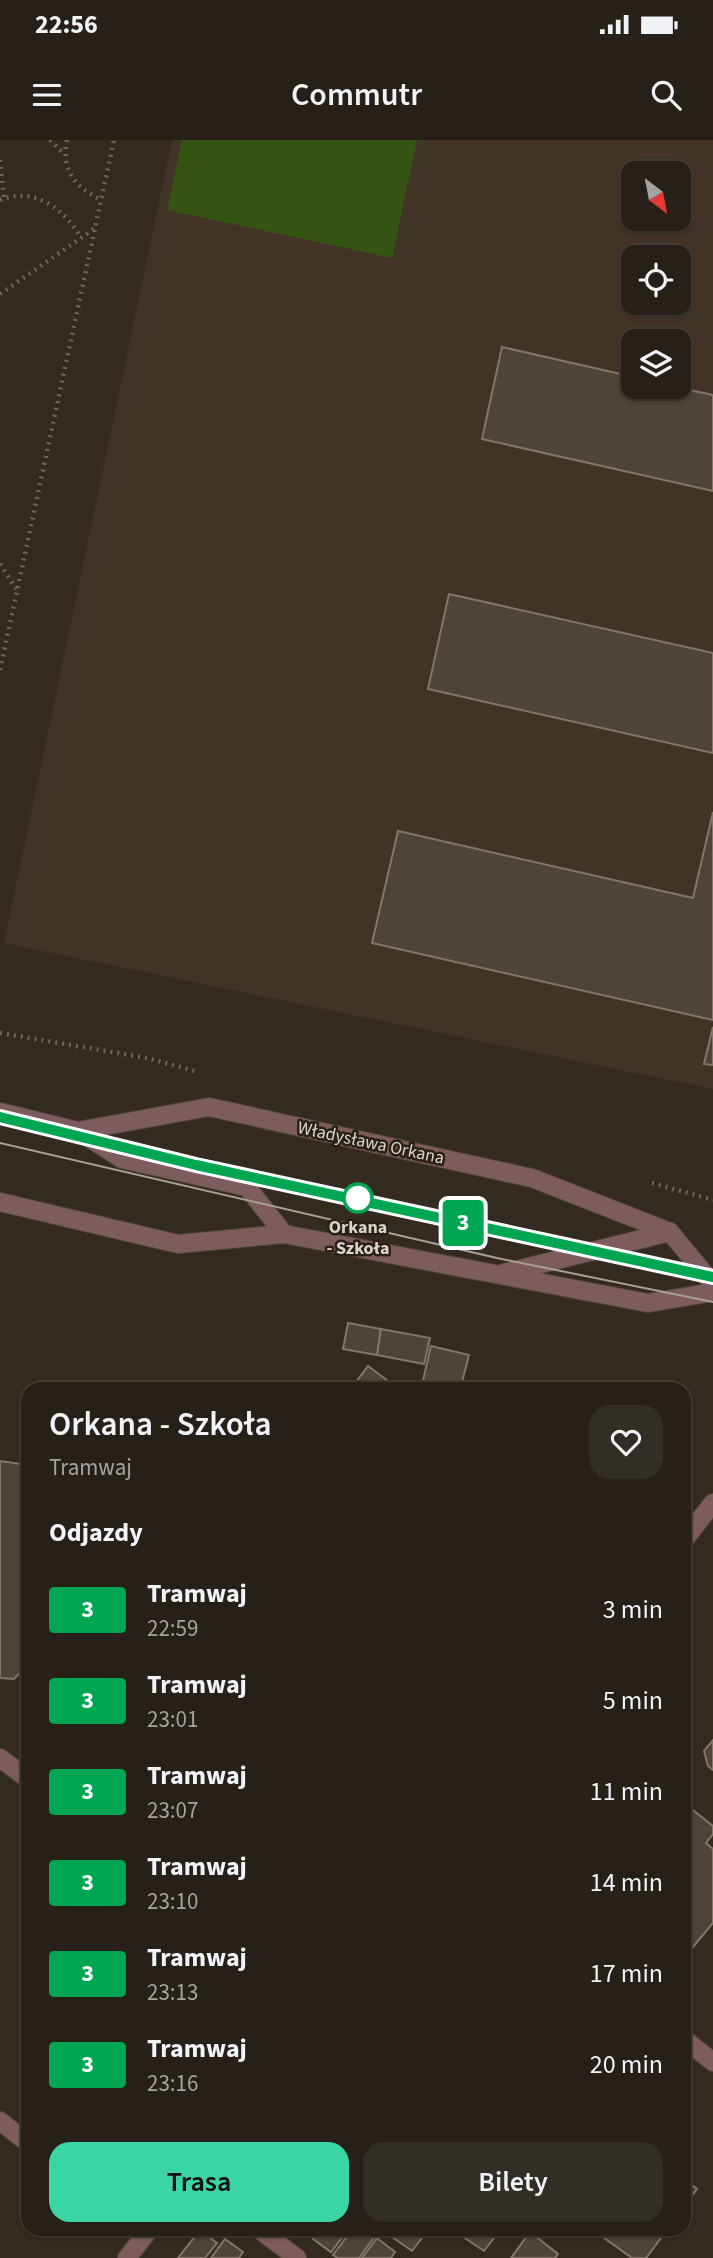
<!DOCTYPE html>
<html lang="pl">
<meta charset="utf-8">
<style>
:root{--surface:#262018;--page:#322d25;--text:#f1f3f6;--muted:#a4a3a2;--line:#423e37;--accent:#3ad4a5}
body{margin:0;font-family:"Source Sans 3",sans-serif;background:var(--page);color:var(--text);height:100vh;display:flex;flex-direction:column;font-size:26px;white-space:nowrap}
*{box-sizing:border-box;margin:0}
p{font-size:23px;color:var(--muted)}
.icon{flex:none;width:38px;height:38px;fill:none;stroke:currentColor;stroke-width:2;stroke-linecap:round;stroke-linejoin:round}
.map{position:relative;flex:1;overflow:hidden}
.sheet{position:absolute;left:21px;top:1242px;width:670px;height:854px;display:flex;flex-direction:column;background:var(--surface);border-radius:21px;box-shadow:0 2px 5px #0004,0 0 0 2px var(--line)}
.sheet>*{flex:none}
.badge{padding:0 14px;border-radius:5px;font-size:24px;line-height:46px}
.needle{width:46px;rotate:148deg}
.controls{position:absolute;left:621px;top:21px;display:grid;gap:14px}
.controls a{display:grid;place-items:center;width:70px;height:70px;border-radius:14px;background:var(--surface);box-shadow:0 2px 5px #0004,0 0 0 2px var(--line);font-size:35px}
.map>.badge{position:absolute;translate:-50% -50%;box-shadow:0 0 0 4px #fff}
h2{padding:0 28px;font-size:26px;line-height:63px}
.round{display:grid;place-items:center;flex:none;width:74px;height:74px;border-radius:21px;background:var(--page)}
.headline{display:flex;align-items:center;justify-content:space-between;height:119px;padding:0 28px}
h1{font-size:33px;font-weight:600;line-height:52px}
.primary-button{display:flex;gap:14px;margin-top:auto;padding:14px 28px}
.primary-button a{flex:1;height:80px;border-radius:21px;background:var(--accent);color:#111;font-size:28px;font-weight:600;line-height:80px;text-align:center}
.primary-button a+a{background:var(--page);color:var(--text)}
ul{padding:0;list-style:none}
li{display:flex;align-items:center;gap:21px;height:91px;padding:0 28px}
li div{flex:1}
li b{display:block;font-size:26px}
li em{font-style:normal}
li .badge{min-width:77px;font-weight:700;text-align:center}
.status{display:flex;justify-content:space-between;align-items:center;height:49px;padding:0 35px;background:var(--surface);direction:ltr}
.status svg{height:19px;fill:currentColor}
header{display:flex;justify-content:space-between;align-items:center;height:91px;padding:0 28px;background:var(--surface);font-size:32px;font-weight:600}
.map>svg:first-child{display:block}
.education{fill:#423327;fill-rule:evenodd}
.green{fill:#365514}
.building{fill:#4d4539;stroke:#80776a;stroke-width:2}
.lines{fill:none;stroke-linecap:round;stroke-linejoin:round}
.minor-casing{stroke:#4e463c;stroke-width:20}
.path{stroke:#6d665c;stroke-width:4.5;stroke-dasharray:2 5;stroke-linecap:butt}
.minor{stroke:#7e5b5f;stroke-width:18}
.tram{stroke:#a69f97;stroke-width:2}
.line-casing{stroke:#fff;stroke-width:16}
.line{stroke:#00a651;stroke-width:10}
.stop-dot{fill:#fff;stroke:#00a651;stroke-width:3.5}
.labels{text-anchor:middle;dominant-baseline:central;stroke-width:5;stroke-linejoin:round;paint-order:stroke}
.street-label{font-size:18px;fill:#d9d3cc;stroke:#292116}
.stop-label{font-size:18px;font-weight:bold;fill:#d9d3cc;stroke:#292116}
</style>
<div class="status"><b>22:56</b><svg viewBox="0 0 49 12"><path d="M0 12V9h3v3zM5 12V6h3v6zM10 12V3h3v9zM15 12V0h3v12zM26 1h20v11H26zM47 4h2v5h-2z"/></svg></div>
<header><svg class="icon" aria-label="menu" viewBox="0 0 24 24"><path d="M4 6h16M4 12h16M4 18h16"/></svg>Commutr<svg class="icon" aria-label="search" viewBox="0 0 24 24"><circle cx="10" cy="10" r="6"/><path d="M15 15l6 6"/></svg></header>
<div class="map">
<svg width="713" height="2118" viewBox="0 0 713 2118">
<rect width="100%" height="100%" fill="#332b20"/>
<!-- education -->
<path class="education" d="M172,0H713V949L4,803ZM634,33H679V79H634ZM634,117H679V163H634ZM634,201H679V247H634Z"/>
<!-- green -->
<polygon class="green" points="182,0 417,0 392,118 167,70"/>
<!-- building -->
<g class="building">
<polygon points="502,207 634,237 634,247 676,247 713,255 713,351 482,299"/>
<polygon points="449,454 713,513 713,613 428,549"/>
<polygon points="713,672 713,880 372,803 398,691 693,758"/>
<polygon points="713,887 713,925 704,924"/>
<polygon points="348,1183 381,1189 377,1215 343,1209"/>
<polygon points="381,1189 430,1198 424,1224 377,1215"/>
<polygon points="431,1206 469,1215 460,1250 421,1249"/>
<polygon points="368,1226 400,1250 350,1250"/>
<polygon points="0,1321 28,1325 28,1524 14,1539 0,1538"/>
<polygon points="713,1600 713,1630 708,1626 704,1611"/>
<polygon points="684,1663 713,1686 713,1694 706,1703 713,1709 713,1783 693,1807 684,1800"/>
<polygon points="684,2039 697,2049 684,2066"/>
<polygon points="200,2090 217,2103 205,2118 178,2118"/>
<polygon points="300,2090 315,2090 310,2097"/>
<polygon points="319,2090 348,2090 331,2112 313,2099"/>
<polygon points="352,2090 366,2090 375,2096 359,2118 338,2118 333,2115"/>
<polygon points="382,2090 428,2090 412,2111"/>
<polygon points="453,2090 500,2090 484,2111"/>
<polygon points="593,2090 667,2090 646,2118 632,2118"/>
<polygon points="530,2092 558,2114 555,2118 511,2118"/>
<polygon points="377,2098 395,2112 391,2118 362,2118"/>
<polygon points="225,2099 243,2112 239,2118 211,2118"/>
</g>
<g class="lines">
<!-- minor casing -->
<g class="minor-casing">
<g id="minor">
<polyline points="0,972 78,991 209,967 532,1038 670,1092 713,1144"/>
<polyline points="78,991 122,1019 247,1047 284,1094"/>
<polyline points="0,1062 178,1104 284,1094 648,1163 713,1152"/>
<polyline points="504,1133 670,1092"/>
<polyline points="684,1400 713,1363"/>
<polyline points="0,1618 28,1639"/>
<polyline points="684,1899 713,1922"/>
<polyline points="0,1981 28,2003"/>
<polyline points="260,2090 297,2118"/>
<polyline points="127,2118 149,2090"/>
</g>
</g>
<!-- path -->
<g class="path">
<polyline points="50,0 64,14"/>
<path d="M67,0C61,30 75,48 102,60"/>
<polyline points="0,20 4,58"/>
<path d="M0,60C35,46 65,70 81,98"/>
<polyline points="0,154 94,89"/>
<polyline points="0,424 17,450"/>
<polyline points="0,530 114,0"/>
<polyline points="0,893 147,918 198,932"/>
<polyline points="652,1043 713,1060"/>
</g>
<!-- minor -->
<use href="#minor" class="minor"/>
<!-- tram -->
<g class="tram">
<polyline points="0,977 196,1025 713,1137"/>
<polyline points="0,1003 497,1118 713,1162"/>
</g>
</g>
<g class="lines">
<!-- line casing -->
<g class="line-casing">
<polyline id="line" points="0,977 196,1025 713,1137"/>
</g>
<!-- line -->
<use href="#line" class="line"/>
</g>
<!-- markers -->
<circle class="stop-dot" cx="358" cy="1058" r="14"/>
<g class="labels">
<!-- street labels -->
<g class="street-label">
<text transform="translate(371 1003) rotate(12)">Władysława Orkana</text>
</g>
<!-- stop labels -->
<g class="stop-label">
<text x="358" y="1087">Orkana<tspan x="358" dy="21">- Szkoła</tspan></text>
</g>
</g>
</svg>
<div class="controls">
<a><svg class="needle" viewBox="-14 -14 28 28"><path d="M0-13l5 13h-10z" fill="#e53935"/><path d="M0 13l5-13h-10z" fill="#a4a3a2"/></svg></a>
<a><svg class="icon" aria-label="locate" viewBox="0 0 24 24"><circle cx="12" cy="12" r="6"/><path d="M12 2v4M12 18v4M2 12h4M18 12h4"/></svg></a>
<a><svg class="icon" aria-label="layers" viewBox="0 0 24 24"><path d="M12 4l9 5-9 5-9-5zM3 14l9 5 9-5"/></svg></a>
</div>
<b class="badge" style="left:463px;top:1083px;background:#00a651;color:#fff">3</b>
<section class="sheet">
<div class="headline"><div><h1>Orkana - Szkoła</h1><p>Tramwaj</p></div><a class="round"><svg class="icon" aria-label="heart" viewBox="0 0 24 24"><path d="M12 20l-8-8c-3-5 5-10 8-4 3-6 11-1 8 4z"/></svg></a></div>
<h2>Odjazdy</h2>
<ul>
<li><span class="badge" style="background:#00a651;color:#fff">3</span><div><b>Tramwaj</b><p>22:59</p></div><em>3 min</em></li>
<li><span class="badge" style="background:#00a651;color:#fff">3</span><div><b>Tramwaj</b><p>23:01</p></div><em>5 min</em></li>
<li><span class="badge" style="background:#00a651;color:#fff">3</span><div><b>Tramwaj</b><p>23:07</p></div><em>11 min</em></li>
<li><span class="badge" style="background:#00a651;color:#fff">3</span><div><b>Tramwaj</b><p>23:10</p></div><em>14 min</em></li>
<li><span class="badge" style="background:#00a651;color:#fff">3</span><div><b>Tramwaj</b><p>23:13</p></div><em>17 min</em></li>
<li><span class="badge" style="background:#00a651;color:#fff">3</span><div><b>Tramwaj</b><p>23:16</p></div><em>20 min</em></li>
</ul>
<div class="primary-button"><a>Trasa</a><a>Bilety</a></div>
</section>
</div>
